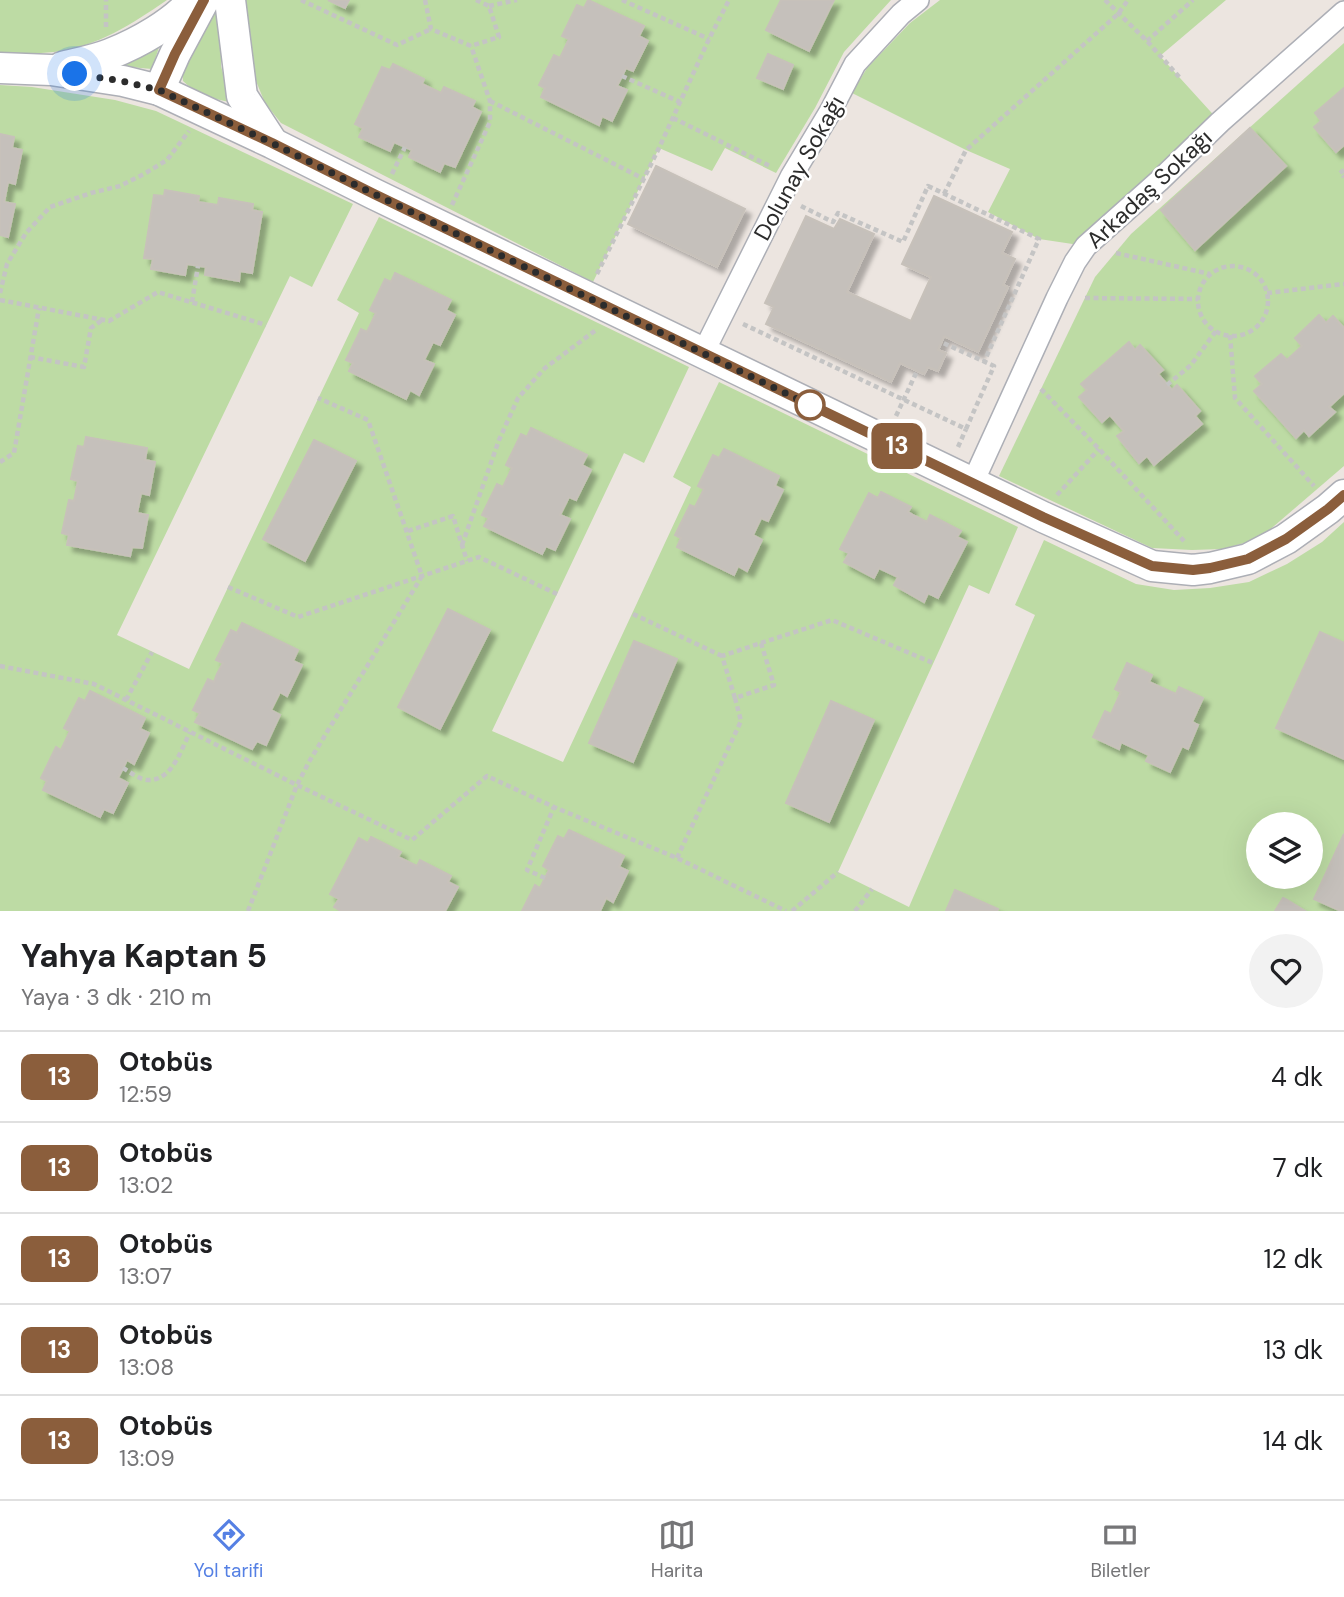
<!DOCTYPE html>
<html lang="tr">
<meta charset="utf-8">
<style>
:root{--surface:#fff;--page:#f2f2f2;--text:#202124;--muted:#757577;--line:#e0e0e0;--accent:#5580e4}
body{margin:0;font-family:"DM Sans",sans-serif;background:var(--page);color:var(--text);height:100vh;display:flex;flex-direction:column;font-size:26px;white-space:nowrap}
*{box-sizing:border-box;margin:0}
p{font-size:23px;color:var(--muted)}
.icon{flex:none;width:38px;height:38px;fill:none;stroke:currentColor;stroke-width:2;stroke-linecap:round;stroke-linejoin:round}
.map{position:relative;height:911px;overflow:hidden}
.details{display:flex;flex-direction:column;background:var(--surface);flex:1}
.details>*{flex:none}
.badge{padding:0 14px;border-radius:10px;font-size:24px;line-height:46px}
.controls{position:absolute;left:1246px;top:812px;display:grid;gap:14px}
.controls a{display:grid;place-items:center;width:77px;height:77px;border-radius:50%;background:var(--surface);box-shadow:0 7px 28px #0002;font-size:35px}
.you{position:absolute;width:35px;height:35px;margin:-18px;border:5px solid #fff;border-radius:50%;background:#1a73e8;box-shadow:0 0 0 10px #1a73e833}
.map>.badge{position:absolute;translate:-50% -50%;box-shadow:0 0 0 4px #fff}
.round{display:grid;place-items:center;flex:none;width:74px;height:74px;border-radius:37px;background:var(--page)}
.summary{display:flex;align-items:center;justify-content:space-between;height:119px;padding:0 21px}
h1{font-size:33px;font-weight:700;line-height:52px}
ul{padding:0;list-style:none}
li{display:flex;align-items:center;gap:21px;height:91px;padding:0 21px;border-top:2px solid var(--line)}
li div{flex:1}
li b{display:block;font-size:26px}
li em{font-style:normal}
li .badge{min-width:77px;font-weight:700;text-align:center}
.dock{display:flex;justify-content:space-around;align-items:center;height:98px;border-top:2px solid var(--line);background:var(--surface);font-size:19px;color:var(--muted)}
.dock a{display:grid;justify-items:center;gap:4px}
.dock .current{color:var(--accent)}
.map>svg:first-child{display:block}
.green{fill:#bddba4;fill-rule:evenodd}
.building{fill:#c5c0bb;stroke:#c7c1ba;stroke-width:2;filter:url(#shadow)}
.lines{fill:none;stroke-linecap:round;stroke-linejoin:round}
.street-casing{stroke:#adafb6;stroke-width:24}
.secondary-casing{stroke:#adafb6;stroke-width:33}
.path{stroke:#c4c4c4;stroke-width:4.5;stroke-dasharray:5 3.5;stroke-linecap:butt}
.street{stroke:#fff;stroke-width:21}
.secondary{stroke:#fff;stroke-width:30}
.line-casing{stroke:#fff;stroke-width:16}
.line{stroke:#8b5e3c;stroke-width:10}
.walk{stroke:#2c2c2c;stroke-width:7;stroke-dasharray:0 12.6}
.stop-dot{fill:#fff;stroke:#8b5e3c;stroke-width:3.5}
.labels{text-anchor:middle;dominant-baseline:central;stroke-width:5;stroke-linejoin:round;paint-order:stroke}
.street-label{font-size:23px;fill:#2c2c2c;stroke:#fff}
</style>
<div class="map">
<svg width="1344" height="911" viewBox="0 0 1344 911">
<defs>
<filter id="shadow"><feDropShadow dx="6" dy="6" stdDeviation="2" flood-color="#0004"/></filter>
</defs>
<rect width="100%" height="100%" fill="#ece5e0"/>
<!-- green -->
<g class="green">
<path d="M0,0H167C132,24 97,47 54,52C37,54 18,53 0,54Z"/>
<path d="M221,0V66L231,102C214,100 195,93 183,81L182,69Z"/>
<polygon points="245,0 891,0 844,52 815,108 776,173 725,148 712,171 659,148 593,282 281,123 265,103 256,81"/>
<polygon points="940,0 1226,0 1160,56 1220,122 1086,246 1039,239 988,212 1010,169 966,150 852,93 867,68 910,23"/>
<polygon points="1344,43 1344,466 1259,539 1222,549 1192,550 1152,548 999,476 1095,277 1131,234"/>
<polygon points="160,44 152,69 95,64"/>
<path d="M0,85L32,87L115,100L156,111L353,204L312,287L290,276L117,635L189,669L359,313L337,300L379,217L689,367L644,463L624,453L492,731L563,762L691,487L673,477L719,382L1018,527L989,594L969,585L838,872L909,907L1035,615L1015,605L1044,540L1136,584L1174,590L1210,588L1249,582L1287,564L1322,542L1344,522V911H0ZM1258,824H1311V877H1258Z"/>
</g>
<!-- building -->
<g class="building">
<polygon points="328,0 349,0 345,8"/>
<polygon points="588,0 644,26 639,36 648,41 633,71 626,68 617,86 627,90 612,121 602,116 599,125 541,97 545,88 539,85 554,55 560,58 569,39 562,36 577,5 584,8"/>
<polygon points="781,0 834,0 809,51 766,30"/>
<polygon points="768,54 793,65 783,89 757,78"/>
<polygon points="393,64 424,79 422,84 441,93 444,87 475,101 472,107 481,112 455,167 444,163 440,172 409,157 412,150 394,142 390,151 359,137 363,128 355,124 382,67 390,70"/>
<polygon points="1344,88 1344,145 1336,152 1314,127 1321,121 1315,113"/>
<polygon points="1250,128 1286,166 1195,250 1161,210"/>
<polygon points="0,134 14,137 12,148 22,150 15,184 8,182 4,202 15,204 8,237 0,235"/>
<polygon points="656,166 745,209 717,267 628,224"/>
<polygon points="165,190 199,196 198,202 218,205 219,198 253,204 252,210 262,212 252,273 240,271 239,281 205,275 206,267 187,264 185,275 151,269 153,259 144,258 154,195 164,196"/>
<polygon points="934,196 1012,232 1002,253 1015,259 1003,285 1008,287 978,352 944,336 938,350 946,353 938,371 928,367 924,374 900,363 891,382 766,324 774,307 765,303 806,216 834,229 840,219 874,234 847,292 911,321 931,277 902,264"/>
<polygon points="395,273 451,300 446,310 455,315 440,345 433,342 424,360 434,364 419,395 410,390 406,399 349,371 353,363 346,360 361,329 367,332 376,313 370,310 385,279 391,282"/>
<polygon points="1319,315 1326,323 1333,316 1344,328 1344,393 1329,407 1335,412 1309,436 1304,430 1296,438 1254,391 1262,384 1255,376 1281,354 1287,360 1302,346 1295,338"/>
<polygon points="1129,342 1135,350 1140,345 1163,370 1158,374 1172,390 1177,385 1200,411 1195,416 1202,424 1154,465 1147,456 1139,463 1117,436 1124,431 1110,415 1102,422 1079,397 1087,390 1081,384"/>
<polygon points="531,428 587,455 582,465 591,470 576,500 569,497 560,515 570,519 555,550 546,546 542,554 484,526 489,518 482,515 497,484 503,487 512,468 506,465 521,434 527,437"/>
<polygon points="86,437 147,448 145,460 155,462 149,495 141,493 137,513 148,515 142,548 132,547 130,556 67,545 69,535 62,533 69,500 74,501 78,481 71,479 78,446 84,447"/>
<polygon points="314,440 356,461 305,561 263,539"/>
<polygon points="724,449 779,476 775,486 783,490 768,521 761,518 753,535 762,540 747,571 738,566 734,575 677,547 681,538 675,535 690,505 695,507 704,489 698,486 713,455 719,458"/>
<polygon points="881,492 911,507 908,512 915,516 927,522 930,515 961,531 957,537 967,542 938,598 928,593 924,602 894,585 898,577 879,568 874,578 844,562 849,553 840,549 869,493 878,498"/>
<polygon points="448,609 490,630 440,729 398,707"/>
<polygon points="242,623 298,650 293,661 302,665 287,696 280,692 271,710 280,715 266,745 257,741 252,749 195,722 200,713 193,710 208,679 214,682 217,674 223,663 216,660 231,630 237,633"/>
<polygon points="1320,632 1344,643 1344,759 1276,728"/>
<polygon points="634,641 677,659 633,762 589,743"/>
<polygon points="1127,663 1152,675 1149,682 1176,694 1179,687 1203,698 1192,722 1198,725 1188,749 1182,746 1170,772 1146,761 1149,755 1121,742 1119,749 1093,737 1105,711 1111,714 1121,692 1115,689"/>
<polygon points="90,691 145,718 140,729 149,733 134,764 127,760 118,778 128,783 113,813 104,809 100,817 43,790 47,781 41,778 56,747 61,750 70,731 64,728 79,698 85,701"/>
<polygon points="831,701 874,720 829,822 786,803"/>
<polygon points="569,830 624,856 619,867 628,871 613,902 606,898 600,911 522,911 535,885 540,888 549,870 543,866 558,836 564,839"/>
<polygon points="1344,834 1344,911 1341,911 1314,899"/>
<polygon points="371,837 401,852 398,857 417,866 420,860 451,876 448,882 458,887 445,911 341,911 334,907 339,899 330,894 359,838 368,843"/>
<polygon points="955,890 998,909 997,911 946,911"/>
<polygon points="1283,898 1287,900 1305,911 1275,911"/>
</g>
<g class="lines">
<!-- street casing -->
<g class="street-casing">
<g id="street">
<polyline points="703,353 791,177 830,112 855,64 901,14 918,0"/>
<polyline points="973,482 1057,298 1075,262 1086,246 1159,181 1220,122 1344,12"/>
</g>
</g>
<!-- secondary casing -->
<g class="secondary-casing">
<g id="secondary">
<polyline points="230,0 242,96 272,142"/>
<path d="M62,67C78,63 95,60 110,54C138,43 174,23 193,0"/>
<polyline points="0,68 51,70 123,81 159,90 272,143 374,194 1043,517 1152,566 1193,570 1210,568 1248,559 1286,539 1328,509 1344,495"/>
<polyline points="159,90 175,54 204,0"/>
</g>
</g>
<!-- path -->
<g class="path">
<polyline points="301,0 397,45 431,29"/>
<polyline points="425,0 431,29 471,46 499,37 489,6 476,0"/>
<polyline points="622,0 709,39"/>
<polyline points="1105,0 1147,41 1181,79"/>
<polyline points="489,6 517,0"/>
<polyline points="106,27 106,0"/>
<polyline points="1147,41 1193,0"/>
<polyline points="622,76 680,102"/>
<polyline points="490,101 644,179"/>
<polyline points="673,118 772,167"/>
<polyline points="1344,170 1340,173 1344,177"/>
<polyline points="392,174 405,147"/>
<polyline points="944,194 966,150 1118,14 1128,0"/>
<polyline points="452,205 490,122 490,101 471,46"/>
<polyline points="801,206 833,222 838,213 903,242 928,186 1039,239 984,362"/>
<polyline points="1116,253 1210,274"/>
<circle cx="1233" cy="301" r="35"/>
<polyline points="597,274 659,148 709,39 729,0"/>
<polyline points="0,293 7,264 26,233 50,207 91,193 120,186 144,174 167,160 189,131"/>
<polyline points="1267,293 1344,284"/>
<polyline points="1085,298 1198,299"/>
<polyline points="0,300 109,321 158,292 266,325"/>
<polyline points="192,302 198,266"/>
<polyline points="743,324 966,429 994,366 941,342"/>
<polyline points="1230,335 1235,398 1314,486"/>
<polyline points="30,357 84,367 91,328 102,320"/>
<polyline points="1167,385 1191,365 1216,331"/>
<polyline points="1041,389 1099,449 1184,541"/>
<polyline points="896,416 917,371"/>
<polyline points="958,447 966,429"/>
<polyline points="0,462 14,453 39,308"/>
<polyline points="1057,495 1099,449"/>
<polyline points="408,531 453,516 467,561"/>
<polyline points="462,545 499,440 518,398 545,368 596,330"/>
<polyline points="228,587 298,617 479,557 557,594"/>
<polyline points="633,614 722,656"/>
<polyline points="761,643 832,620 933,663"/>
<polyline points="0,666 94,684 297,785 412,840 487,776 554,807 677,858 786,911"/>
<polyline points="126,700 152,652"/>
<path d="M123,768C130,772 140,780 148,780C172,781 181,750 190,732"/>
<polyline points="677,858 741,721 735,698 774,685 761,643 722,656 735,698"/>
<polyline points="545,878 527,870 554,807"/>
<polyline points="248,911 297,785 310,760 422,576 368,420 318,398"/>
<polyline points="792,911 838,872"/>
<polyline points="855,911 872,889"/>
</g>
<!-- street -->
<use href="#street" class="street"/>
<!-- secondary -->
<use href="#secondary" class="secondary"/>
</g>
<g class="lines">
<!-- line casing -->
<g class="line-casing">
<polyline id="line" points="204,0 175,54 159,90 272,143 374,194 1043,517 1152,566 1193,570 1210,568 1248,559 1286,539 1328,509 1344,495"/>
</g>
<!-- line -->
<use href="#line" class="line"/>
<!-- walk -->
<polyline class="walk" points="75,74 122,81 159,90 272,143 374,194 810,405"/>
</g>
<!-- markers -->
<circle class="stop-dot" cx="810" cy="405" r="14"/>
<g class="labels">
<!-- street labels -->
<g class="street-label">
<text transform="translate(799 168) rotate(-61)">Dolunay Sokağı</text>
<text transform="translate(1149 189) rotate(-43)">Arkadaş Sokağı</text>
</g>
</g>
</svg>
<div class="controls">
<a><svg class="icon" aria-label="layers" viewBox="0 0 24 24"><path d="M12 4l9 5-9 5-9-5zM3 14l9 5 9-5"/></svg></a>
</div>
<div class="you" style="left:75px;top:74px"></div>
<b class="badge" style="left:897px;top:446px;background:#8b5e3c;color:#fff">13</b>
</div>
<section class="details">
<div class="summary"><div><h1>Yahya Kaptan 5</h1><p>Yaya · 3 dk · 210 m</p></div><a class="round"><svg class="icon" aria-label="heart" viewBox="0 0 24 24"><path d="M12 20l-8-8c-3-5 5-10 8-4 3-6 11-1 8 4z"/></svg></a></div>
<ul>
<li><span class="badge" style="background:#8b5e3c;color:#fff">13</span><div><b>Otobüs</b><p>12:59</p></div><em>4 dk</em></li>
<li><span class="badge" style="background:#8b5e3c;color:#fff">13</span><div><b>Otobüs</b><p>13:02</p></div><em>7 dk</em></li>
<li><span class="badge" style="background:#8b5e3c;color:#fff">13</span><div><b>Otobüs</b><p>13:07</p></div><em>12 dk</em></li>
<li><span class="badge" style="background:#8b5e3c;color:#fff">13</span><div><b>Otobüs</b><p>13:08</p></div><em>13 dk</em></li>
<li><span class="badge" style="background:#8b5e3c;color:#fff">13</span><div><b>Otobüs</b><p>13:09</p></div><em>14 dk</em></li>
</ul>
</section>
<nav class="dock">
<a class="current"><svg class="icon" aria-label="directions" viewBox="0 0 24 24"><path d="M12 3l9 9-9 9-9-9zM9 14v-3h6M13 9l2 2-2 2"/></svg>Yol tarifi</a>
<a><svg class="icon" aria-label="map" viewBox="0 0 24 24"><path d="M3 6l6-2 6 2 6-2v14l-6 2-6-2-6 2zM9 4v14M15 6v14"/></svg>Harita</a>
<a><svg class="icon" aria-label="tickets" viewBox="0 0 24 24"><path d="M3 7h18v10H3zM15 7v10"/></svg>Biletler</a>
</nav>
